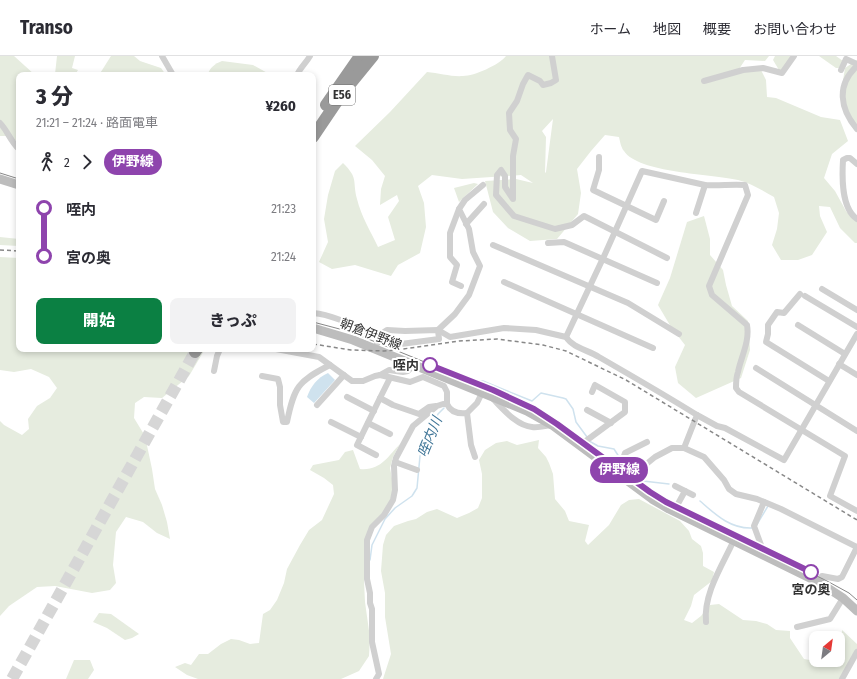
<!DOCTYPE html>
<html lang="ja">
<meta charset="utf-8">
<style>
:root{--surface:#fff;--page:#f2f2f3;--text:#2b2b33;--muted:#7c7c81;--line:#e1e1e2;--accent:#0b8043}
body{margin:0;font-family:"Fira Sans Condensed","Noto Sans JP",sans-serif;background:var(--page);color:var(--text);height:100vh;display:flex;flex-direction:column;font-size:15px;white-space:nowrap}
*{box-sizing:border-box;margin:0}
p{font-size:13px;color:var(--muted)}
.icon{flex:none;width:22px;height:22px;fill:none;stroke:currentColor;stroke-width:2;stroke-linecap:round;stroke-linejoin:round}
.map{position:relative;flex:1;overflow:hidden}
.side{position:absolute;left:16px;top:16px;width:300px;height:280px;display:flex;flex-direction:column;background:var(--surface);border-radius:8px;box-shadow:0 2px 6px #0003}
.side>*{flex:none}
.badge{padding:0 8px;border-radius:13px;font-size:14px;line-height:26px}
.needle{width:26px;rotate:29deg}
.tools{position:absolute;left:809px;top:575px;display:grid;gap:8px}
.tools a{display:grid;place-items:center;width:36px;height:36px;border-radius:8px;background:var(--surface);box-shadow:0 2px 6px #0003;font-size:20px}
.map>.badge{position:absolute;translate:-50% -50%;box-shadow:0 0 0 2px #fff}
.legs{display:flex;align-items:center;gap:6px;height:44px;padding:0 20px;font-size:13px}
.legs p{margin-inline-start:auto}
.overview{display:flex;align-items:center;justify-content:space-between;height:68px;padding:0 20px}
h1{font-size:22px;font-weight:800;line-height:30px}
.primary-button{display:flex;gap:8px;margin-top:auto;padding:8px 20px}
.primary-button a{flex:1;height:46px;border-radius:8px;background:var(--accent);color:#fff;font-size:16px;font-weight:800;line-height:46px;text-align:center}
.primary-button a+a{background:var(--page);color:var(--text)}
ul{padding:0 20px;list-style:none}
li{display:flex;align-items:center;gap:14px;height:48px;font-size:15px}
li i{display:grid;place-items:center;width:6px;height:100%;margin:0 5px;background:currentColor}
li i::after{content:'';width:10px;height:10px;margin:-5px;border:3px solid;border-radius:50%;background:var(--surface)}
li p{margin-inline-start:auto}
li:first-child i{background:linear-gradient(#0000 50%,currentColor 0)}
li:last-child i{background:linear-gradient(currentColor 50%,#0000 0)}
header{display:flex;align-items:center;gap:24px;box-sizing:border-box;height:56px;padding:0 20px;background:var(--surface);border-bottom:1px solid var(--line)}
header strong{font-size:19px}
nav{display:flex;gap:22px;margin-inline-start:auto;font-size:14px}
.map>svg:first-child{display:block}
.green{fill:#e6ecdf;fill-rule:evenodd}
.water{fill:#cfe2ee}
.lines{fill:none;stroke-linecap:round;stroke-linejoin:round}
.stream{stroke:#cfe2ee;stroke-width:1.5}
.highway-tunnel{stroke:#d6d6d6;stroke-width:12;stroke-dasharray:12 6;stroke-linecap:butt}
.street{stroke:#d0d0d0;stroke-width:6}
.secondary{stroke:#bdbdbd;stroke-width:9}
.highway{stroke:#9a9a9a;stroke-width:12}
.tram{stroke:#888;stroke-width:1}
.rail{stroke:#888;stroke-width:1.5;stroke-dasharray:4 3;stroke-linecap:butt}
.street-bridge{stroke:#d0d0d0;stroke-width:6}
.line-1-casing{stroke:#fff;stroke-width:9}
.line-1{stroke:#8e44ad;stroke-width:6}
.stop-1-dot{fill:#fff;stroke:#8e44ad;stroke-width:2}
.labels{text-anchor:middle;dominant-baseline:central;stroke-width:4;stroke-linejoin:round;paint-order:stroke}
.shield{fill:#fff;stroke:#707070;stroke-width:1}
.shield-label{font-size:12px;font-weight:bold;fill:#333}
.street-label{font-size:13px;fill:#333;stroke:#fff}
.stop-label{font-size:13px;font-weight:bold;fill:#333;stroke:#fff;text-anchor:end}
.water-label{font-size:14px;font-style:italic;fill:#3f7597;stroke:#fff}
</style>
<header>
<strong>Transo</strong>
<nav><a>ホーム</a><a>地図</a><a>概要</a><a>お問い合わせ</a></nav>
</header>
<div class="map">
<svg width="857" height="623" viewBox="0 0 857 623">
<rect width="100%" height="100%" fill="#fff"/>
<!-- green -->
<g class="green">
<polygon points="0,0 14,0 35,19 19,19 19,86 8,80 0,80"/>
<polygon points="57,0 75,0 72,12 78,14 75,19 55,18"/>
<polygon points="111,0 134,0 140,5 161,12 166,19 99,19"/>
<path d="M506,0H769L765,5L745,4L739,13L761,14L766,24L767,41L776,42L821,61L840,64L848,85L832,98L824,122L835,135L846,155L857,166V187H855L840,172L830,151L819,150L820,160L827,176L812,199L798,204H781L772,189L777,173L779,157L774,141C763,135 751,127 738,124C712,118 638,117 624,95C621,92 620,85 619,81L605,79L591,95L577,113L581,137L578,158L557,183L530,185L508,172L493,156L485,125L516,123L533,127L521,119L462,123L432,119L418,130L424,147L426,171L420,197L398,209L391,220L355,209L332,213L319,206L328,186L324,163L328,139L335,115L343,107C359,123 352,124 357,143C361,160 371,176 378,191L395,184L388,161L399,145L397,139L380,149L381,133L385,120L372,104L355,90L390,56L427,16C439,17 452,21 463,20C474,20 499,9 506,0ZM553,63L546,116L545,117L546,81L542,75Z"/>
<polygon points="775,0 792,0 781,15 779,14 773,4"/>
<polygon points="819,0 836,0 843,5 839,12 836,12"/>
<polygon points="857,4 857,69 845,54 841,37 845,12"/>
<path d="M222,5L253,9L271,19H207C211,11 214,8 222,5Z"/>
<polygon points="474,127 478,128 459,146 454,132"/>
<polygon points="704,160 710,183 710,199 723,214 726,229 732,250 748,265 750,294 741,322 696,342 678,327 675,311 685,289 671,271 658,249 670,222 687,166"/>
<polygon points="0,181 19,183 19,190 0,189"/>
<polygon points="0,201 19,202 19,293 205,293 189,320 162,342 144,341 135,347 134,362 145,380 152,413 155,433 162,449 167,466 170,483 157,477 143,466 126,461 116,476 113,509 116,527 110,534 92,537 55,530 37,531 9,550 0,560 0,365 4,369 22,379 29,373 28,363 37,350 50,342 57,332 49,321 31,313 14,316 0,314"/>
<polygon points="539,384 538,392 546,401 549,407 553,418 555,443 565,455 569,465 589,469 585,485 588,489 609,469 621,449 629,444 639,443 680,465 689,475 692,483 701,490 703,497 703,510 714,516 712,525 694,539 691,550 684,564 692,567 701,560 710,549 719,548 743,564 756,565 767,568 776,574 790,575 790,582 804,603 833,608 836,604 838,604 840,600 842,574 857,588 857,600 840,623 383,623 391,598 385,561 385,537 381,515 383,489 386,479 394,470 408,465 416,463 427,456 437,453 457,462 469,457 478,452 482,442 482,418 479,404 485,394 496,387 507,385 517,389"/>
<path d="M400,388L393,401L390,412L394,433L387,454L371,470L365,505L364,525L365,546L370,582L369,600L359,615L341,623H198L187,619L175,611L185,607L191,609L199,598H208L221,588L231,583L239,584L250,588L259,587L263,558L270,554L277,544L284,527L287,513L300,489L309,474L322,464L334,438L333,429L324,422L310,414L313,409L339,404L345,396L353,394L360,413C381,415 388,400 400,388Z"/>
<polygon points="99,557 111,558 139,578 132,582 125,584 107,572 93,566"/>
<polygon points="74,604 90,604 94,614 88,623 66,623"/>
</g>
<!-- water -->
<path class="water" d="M328,317L335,324L314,347L307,341C311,330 317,322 328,317Z"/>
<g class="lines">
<!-- stream -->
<g class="stream">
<polyline points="479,325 483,325 532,345 541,337 563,342 566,343 573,353 576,366 587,381"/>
<polyline points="589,385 598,390 614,393 623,407"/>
<polyline points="636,421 643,425 669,428"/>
<path d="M700,445C715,458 730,473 752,472"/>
<polyline points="756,470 768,450"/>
<polyline points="370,504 372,489 385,463 395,452 412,440 417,432 420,400 438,358 444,352"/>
</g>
<!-- highway-tunnel -->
<polyline class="highway-tunnel" points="12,623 195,296"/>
<!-- street -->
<g class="street">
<polyline points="162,0 173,19"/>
<polyline points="552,0 556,24 551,27 543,29 540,25 528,19 523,28 517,45 509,57 510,74 516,83 513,100 513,143 505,131 505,120 501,114 497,119 496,139 514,160 555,173 572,169 584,160 667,202"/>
<path d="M857,10C836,29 840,53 857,73"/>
<polyline points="841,14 846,3 857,8"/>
<path d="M297,19C300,12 306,7 310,0"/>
<polyline points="704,25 743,14 763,12 782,17 794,0"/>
<path d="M0,67C8,75 10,85 19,93"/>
<polyline points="599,101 599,114 593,134 656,164 664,145"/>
<path d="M857,108L850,102H847L843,104C842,121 841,152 857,163"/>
<polyline points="459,153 450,177 450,201 457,209 452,226 461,230"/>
<polyline points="696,157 705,129"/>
<polyline points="466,168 484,148"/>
<polyline points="548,187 564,186 657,227"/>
<polyline points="493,189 628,247 679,278"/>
<polyline points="504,226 653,292"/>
<polyline points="822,233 857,254"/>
<polyline points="800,238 784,257 777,256 768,269 768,278 766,286 829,325"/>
<polyline points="805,240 857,271"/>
<path d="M313,257C335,259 356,271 376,280"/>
<polyline points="798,269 845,298"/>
<polyline points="438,274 455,258 469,239 480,210 473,196 469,173 459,153 465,144 483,129"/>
<path d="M566,281L605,198L642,115L705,129C719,130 731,128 745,129L748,139L709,230L712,239L747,269C750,285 741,301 738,316C736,321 736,327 736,332L739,336L845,400L830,440L857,455"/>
<polyline points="386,283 401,288 439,283 438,274"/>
<polyline points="276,293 319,301 352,325 363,325 375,320 380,319 389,314 403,316 408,315 414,309"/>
<path d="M374,293L384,276L387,274L405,275L438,274L450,281L504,272L536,274L566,281C573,292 588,294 599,301C632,320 665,339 697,359L684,392L704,401L724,424L729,433L736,438L757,443L781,453L857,491"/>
<polyline points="839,308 857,319"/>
<polyline points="756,312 857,375"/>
<polyline points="214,315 217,300 220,293"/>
<polyline points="380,319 410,326 423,321 444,330 447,336 447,348"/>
<path d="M262,320L278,323L280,331V349L283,366H287C294,331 298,325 330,309"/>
<polyline points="347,341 374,355"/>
<polyline points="380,342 390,322"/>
<path d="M493,343C503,353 517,370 532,371C538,372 545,370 552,369"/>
<polyline points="317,349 344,319"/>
<polyline points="587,354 611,367"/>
<polyline points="467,357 471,389 475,401"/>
<polyline points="697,359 717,370 725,372 784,404 857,278"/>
<polyline points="331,366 361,381"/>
<polyline points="368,367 390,378"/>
<polyline points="579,390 625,356 625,346 595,329 592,336"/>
<polyline points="376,399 357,389 380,342 393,349 419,358 429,351 436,350"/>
<polyline points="395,406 417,414"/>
<polyline points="625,423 629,414 624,400 625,397 647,386"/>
<polyline points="630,428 639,414 655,401 672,392 684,392"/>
<polyline points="685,435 693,439"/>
<polyline points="674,455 685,435 675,430"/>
<polyline points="760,497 761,489 754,470 764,446"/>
<polyline points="818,526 822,520 838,523 842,521 857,491"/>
<path d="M706,566C703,538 723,508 734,484"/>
<polyline points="797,571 830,563 843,542"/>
<path d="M376,623L379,618L372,586V553L370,547V537L367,523V484L372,471L384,459L393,444L395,434L394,410L396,402L413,370L437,350L443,348H447C451,357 459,358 467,357L477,347L482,337"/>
<polyline points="842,623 857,596"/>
</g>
<!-- secondary -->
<g class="secondary">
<polyline points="0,123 19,129"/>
<polyline points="313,272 353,284 527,355 552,369 652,443 669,453 820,527 843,542 857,555"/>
</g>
<!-- highway -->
<g class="highway">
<polyline points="326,49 360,0"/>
<polyline points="313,81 342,38 373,0"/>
<polyline points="195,296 197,293"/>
</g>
<!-- tram -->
<g class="tram">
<polyline points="0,117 19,123"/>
<polyline points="313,266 351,276 378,287 481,329 534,353 557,368 650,436 666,446 827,525 849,537 857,544"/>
</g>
<!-- rail -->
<g class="rail">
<polyline points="0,194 19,195"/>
<polyline points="313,288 351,294 384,295 403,293 459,285 497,283 543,289 566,295 626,324 857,464"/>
</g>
<!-- street-bridge -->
<polyline class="street-bridge" points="376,280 386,283"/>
</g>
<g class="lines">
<!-- line-1 casing -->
<g class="line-1-casing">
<polyline id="line-1" points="430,309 493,334 534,353 557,368 650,436 666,446 811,516"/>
</g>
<!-- line-1 -->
<use href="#line-1" class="line-1"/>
</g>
<!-- markers -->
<g class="stop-1-dot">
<circle cx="430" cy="309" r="7"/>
<circle cx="811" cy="516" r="7"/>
</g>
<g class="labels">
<!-- shield labels -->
<rect class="shield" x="329" y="29" width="26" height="20" rx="3"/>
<g class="shield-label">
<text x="342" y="39">E56</text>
</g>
<!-- street labels -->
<g class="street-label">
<text transform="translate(371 278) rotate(21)">朝倉伊野線</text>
</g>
<!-- stop labels -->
<g class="stop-label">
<text x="419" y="309">咥内</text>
<text x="811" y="533" text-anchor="middle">宮の奥</text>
</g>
<!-- water labels -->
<g class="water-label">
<text transform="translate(430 381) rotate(-68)">咥内川</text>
</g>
</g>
</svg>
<div class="tools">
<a><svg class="needle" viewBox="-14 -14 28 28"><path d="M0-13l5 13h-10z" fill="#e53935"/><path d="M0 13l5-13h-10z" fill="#7c7c81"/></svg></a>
</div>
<b class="badge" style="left:619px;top:414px;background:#8e44ad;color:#fff">伊野線</b>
<section class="side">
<div class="overview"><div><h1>3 分</h1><p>21:21 – 21:24 · 路面電車</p></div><b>¥260</b></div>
<div class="legs"><svg class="icon" aria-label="walk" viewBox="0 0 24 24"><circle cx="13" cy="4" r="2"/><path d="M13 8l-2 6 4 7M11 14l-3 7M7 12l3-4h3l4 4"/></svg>2<svg class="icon" aria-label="forward" viewBox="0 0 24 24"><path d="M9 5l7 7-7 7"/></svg><b class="badge" style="background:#8e44ad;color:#fff">伊野線</b></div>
<ul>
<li><i style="color:#8e44ad"></i><b>咥内</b><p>21:23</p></li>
<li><i style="color:#8e44ad"></i><b>宮の奥</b><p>21:24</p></li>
</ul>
<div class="primary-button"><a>開始</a><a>きっぷ</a></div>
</section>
</div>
